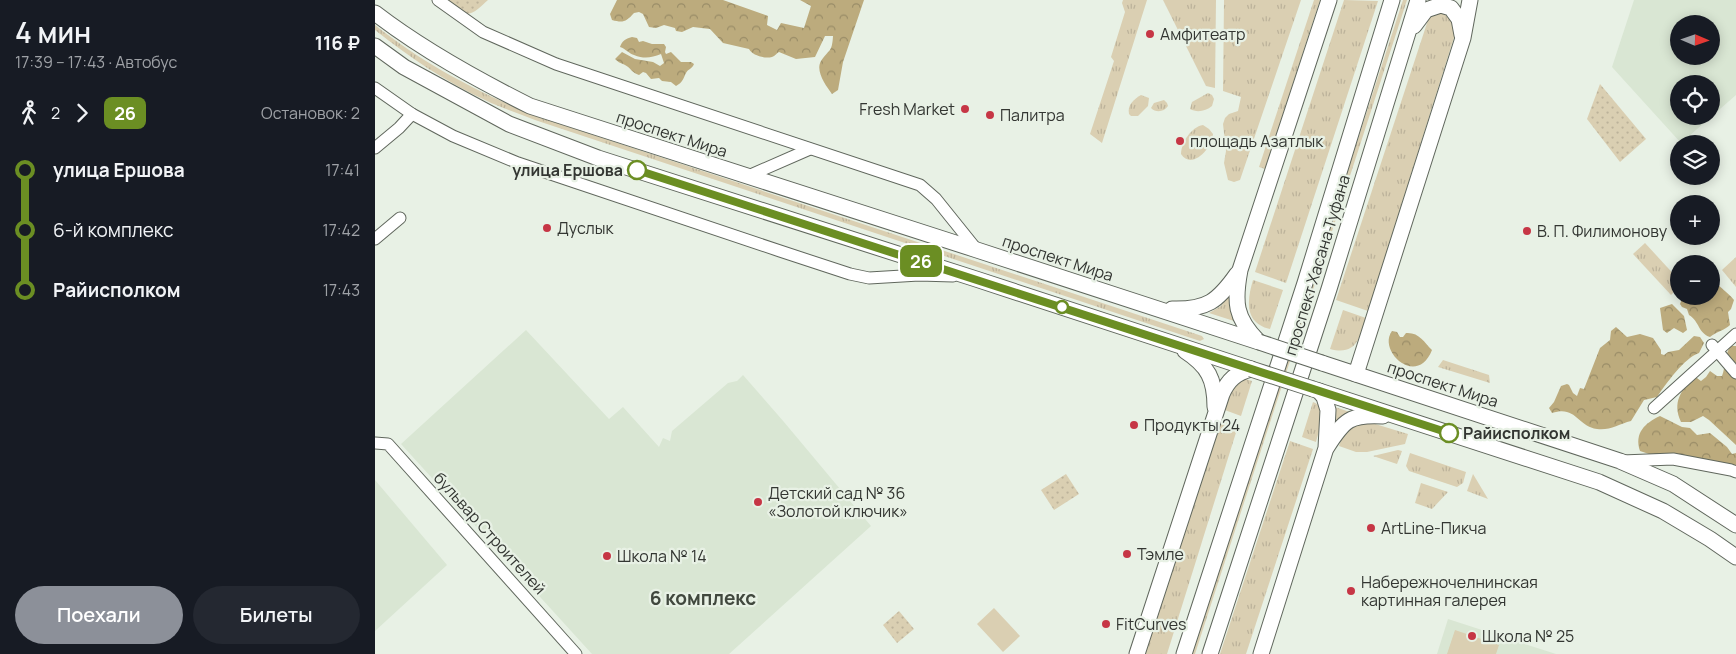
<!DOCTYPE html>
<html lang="ru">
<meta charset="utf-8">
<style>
:root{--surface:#171b24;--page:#242831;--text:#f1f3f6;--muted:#9ea1a6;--accent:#8c9099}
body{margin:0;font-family:Manrope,sans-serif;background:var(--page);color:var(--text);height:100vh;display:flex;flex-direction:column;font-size:19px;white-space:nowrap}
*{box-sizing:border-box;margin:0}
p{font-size:16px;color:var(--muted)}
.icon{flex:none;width:28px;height:28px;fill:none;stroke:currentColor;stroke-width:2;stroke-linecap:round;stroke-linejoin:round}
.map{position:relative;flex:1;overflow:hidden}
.panel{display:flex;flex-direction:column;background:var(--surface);width:375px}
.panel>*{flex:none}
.badge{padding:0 10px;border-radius:8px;font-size:18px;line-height:32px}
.needle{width:32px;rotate:92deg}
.fabs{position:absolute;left:1295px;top:15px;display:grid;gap:10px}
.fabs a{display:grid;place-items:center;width:50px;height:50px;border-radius:50%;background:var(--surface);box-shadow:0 2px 12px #0003;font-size:25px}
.map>.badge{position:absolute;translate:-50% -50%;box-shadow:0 0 0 2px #fff}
.legs{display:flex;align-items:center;gap:8px;height:55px;padding:0 15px;font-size:16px}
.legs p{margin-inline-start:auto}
.head{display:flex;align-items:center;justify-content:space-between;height:85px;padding:0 15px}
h1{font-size:28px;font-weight:600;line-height:38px}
.primary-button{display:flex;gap:10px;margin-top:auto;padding:10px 15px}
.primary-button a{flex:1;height:58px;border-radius:30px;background:var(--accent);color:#fff;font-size:20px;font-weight:600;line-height:58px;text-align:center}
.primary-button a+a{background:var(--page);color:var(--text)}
ul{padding:0 15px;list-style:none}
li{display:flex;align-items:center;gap:18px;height:60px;font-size:19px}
li i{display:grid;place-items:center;width:8px;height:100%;margin:0 6px;background:currentColor}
li i::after{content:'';width:12px;height:12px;margin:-6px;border:4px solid;border-radius:50%;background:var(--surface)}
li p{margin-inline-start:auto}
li:first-child i{background:linear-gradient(#0000 50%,currentColor 0)}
li:last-child i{background:linear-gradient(currentColor 50%,#0000 0)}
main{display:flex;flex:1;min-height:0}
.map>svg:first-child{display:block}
.built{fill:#d9e6d3;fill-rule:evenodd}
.grass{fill:url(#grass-tufts)}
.forest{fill:url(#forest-crowns)}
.park{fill:url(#park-dots)}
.garden{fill:#dacfb2}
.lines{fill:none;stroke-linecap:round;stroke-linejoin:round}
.minor-casing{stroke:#60675d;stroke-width:13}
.major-casing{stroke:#60675d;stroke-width:17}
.minor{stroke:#fff;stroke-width:11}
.major{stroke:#fff;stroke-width:15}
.major-bridge-casing{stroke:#60675d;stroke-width:17;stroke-linecap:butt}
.major-bridge{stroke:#fff;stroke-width:15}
.line-1-casing{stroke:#fff;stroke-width:11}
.line-1{stroke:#6b8e23;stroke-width:8}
.poi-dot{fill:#c63645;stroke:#e8f1e5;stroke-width:2}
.stop-1-dot{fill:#fff;stroke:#6b8e23;stroke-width:2.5}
.labels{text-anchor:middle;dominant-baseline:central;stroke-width:4.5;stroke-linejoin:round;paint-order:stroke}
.poi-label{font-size:16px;fill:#333632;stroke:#e8f1e5;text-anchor:start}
.street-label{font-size:16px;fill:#333632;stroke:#e8f1e5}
.stop-label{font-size:16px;font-weight:bold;fill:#333632;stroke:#e8f1e5;text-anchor:end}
.quarter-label{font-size:19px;font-weight:bold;fill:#41483e;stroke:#e8f1e5}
</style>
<main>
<section class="panel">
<div class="head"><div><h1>4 мин</h1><p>17:39 – 17:43 · Автобус</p></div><b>116 ₽</b></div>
<div class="legs"><svg class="icon" aria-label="walk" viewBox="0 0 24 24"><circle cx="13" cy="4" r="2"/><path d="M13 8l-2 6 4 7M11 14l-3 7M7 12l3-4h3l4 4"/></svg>2<svg class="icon" aria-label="forward" viewBox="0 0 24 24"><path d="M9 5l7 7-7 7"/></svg><b class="badge" style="background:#6b8e23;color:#fff">26</b><p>Остановок: 2</p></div>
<ul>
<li><i style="color:#6b8e23"></i><b>улица Ершова</b><p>17:41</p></li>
<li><i style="color:#6b8e23"></i><span>6-й комплекс</span><p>17:42</p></li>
<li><i style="color:#6b8e23"></i><b>Райисполком</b><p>17:43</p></li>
</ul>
<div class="primary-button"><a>Поехали</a><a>Билеты</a></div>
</section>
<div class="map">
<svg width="1361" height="654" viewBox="0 0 1361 654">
<defs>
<pattern id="grass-tufts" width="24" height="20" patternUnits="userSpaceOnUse" patternTransform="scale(1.25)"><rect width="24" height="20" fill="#dacfb2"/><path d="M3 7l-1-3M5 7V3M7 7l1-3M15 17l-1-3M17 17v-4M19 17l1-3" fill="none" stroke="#bcb29a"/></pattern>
<pattern id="forest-crowns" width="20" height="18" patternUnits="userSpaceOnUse" patternTransform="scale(1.25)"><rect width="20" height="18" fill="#bcab7d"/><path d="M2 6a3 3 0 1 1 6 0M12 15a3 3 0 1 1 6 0" fill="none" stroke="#998c67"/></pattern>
<pattern id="park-dots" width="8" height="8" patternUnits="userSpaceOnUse" patternTransform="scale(1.25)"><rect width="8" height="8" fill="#dacfb2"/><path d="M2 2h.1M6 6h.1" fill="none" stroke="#bcb29a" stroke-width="1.8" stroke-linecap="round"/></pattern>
</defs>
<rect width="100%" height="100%" fill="#e8f1e5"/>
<!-- built -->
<g class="built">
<path d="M1259,0H1361V95L1306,143L1237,67ZM1304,24H1336V56H1304ZM1304,84H1336V116H1304Z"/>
<polygon points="151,330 234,419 248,407 284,447 288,438 295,441 297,431 353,383 362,381 368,375 409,422 496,526 354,654 217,654 26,444"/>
<polygon points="0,480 72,565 0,631"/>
<polygon points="1073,619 1181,654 1062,654"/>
</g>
<!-- grass -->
<g class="grass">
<polygon points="748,0 772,0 727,143 715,134 739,61 736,57 750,12 747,3"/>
<polygon points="788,0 841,0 840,88 831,86"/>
<polygon points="849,0 926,0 865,180 859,182 853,180 849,163 851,151 848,124 850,118 854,114 863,111 866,97 848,91"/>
<polygon points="939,0 945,0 890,169 884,167"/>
<polygon points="969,0 1003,1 911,283 880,272"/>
<polygon points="1028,0 1032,0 820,654 816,654"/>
<polygon points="1063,12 1072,12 1082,28 993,311 961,300 1054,17"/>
<path d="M0,25C52,66 101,91 161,116L827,336L829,339L825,341L160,120C143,113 126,108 110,100C71,82 34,57 0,30Z"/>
<path d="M833,93L837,95L839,99L837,106C831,111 822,113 815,109L817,102Z"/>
<path d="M766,95L774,98L773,106L763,116H756L754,114C752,105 759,99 766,95Z"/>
<path d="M789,100L792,103L793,106C789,112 781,113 776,108L779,103Z"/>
<path d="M828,125L834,129L838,134C838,147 817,171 806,154C806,143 816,127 828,125Z"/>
<polygon points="1270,243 1304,280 1304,287 1296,295 1258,254"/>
<polygon points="1361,257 1361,287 1347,270"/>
<path d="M878,280L908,290L895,329C869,323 872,300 878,280Z"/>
<polygon points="855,294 855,308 859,321 834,313 846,306"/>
<path d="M968,310L991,318C985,338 981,356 955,349Z"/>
<polygon points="1068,360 1114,375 1115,383 1063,367"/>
<polygon points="867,378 877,381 866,416 847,409 854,388"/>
<path d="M938,402C955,408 944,430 941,442L927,437Z"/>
<polygon points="957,406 975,412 962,422 958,420"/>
<polygon points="844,416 864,423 792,654 766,654"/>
<polygon points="981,423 997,423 1033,434 1030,444 992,452 981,452 964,446 968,434"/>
<polygon points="915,441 938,449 871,654 845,654"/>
<polygon points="1023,450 1027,451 1022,464 998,456"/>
<polygon points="1035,453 1091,472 1088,483 1082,487 1034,471 1031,466"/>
<polygon points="1098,474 1113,499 1092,491"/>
<polygon points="1046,483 1073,492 1057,509 1040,503"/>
</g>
<!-- forest -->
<g class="forest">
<path d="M242,0H348L393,16L392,25L402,30L406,23L429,28L436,6L425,0H489L468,62L463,90L457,94C451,86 440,71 446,61C454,49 457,53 458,36H450L440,57L421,59L404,52C402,53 400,56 397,57C389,59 377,55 374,49L348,43L335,29L318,27L307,32L301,31L300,28L289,25L281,28L274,27L268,14L264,12L259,13C251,22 248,23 237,20L235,14Z"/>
<path d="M257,37L262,38L264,42L268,41L277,44H289L291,47L290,52L291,54L296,52L306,62H316L319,64C317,69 313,69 311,73C308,79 308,82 301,86L296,82L287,81L284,78L276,79L271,73L268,72L264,75C257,73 256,68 250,65C246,63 244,63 240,59L247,52L260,59L278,62L285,66L289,63L286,54C276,58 269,59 259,55C253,53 251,49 245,47C247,41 250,39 257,37Z"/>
<path d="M1336,277C1342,286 1352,291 1359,300L1356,309L1353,312L1355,325C1350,330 1341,332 1335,337C1323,333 1325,322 1314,315L1312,309L1307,307L1305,304L1308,296H1336Z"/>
<polygon points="1297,304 1309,316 1312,330 1308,333 1299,328 1292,333 1288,330 1285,308"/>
<path d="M1241,327L1252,337L1265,334L1278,338L1286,350V354L1289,355L1293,352L1304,350L1319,336L1325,337L1329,343L1324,353C1309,358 1291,384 1282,397L1269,400L1256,421C1244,424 1234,431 1222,429C1202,426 1201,405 1177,413L1174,408L1179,402L1186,386L1192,384L1194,385L1198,393L1202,396L1205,388L1209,389L1225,348L1235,340L1236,331Z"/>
<path d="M1017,331L1022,332L1025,337H1028L1031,333C1044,332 1049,342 1057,350C1042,388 1002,351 1017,331Z"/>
<path d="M1356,346H1361V445L1334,420L1328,416L1316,422H1306C1297,402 1306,391 1319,376L1326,381L1331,377L1335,371L1342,376H1347C1351,366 1349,354 1356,346Z"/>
<path d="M1285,416L1307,427L1315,428L1322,435L1335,433L1352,447L1357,454L1361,453V467L1295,453L1277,455L1265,451C1259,433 1270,423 1285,416Z"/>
</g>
<!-- park -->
<g class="park">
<path d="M70,0H113C106,6 100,14 90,14Z"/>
<polygon points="1225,84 1271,139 1245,162 1212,119"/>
<polygon points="691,474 704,494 679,510 666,490"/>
<polygon points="524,611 539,629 522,643 508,625"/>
</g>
<!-- garden -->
<g class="garden">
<polygon points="619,608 645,636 628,652 602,624"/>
<polygon points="1080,630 1124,645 1121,654 1072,654"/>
</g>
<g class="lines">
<!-- minor casing -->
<g class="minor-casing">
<g id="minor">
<polyline points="63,0 108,32 181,64 545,185 561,199 602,250"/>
<polyline points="0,88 37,114 78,136 143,163 405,251 475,274 494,278 544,275 578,276"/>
<polyline points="0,148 24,128 37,114"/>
<polyline points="371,177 435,149"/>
<polyline points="0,239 25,218"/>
<polyline points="1337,345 1361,373"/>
<polyline points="1279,408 1361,334"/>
<polyline points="0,443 13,444 201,654"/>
<polyline points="1247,461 1298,459 1356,470 1361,472"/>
</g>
</g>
<!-- major casing -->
<g class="major-casing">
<g id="major">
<path d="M0,13C48,50 101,79 155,106L602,250L884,342"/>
<polyline points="1039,26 1051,10 1066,5 1076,8 1084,19 1087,35"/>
<polyline points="0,46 29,67 134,124 223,158 601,279 876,369"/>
<path d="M797,309C832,310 843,301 862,274"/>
<path d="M883,341C860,318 859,302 865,270L954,0"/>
<path d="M810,351C833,366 840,379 840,407"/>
<polyline points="947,363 1245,461 1298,484 1361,525"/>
<polyline points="981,374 1088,38 1095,0"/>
<polyline points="938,389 1224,482 1288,511 1335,539 1361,557"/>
<path d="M952,447C969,420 975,414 1008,416"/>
<path d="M762,654L847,394C853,380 861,373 876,369"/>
<polyline points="809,654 930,283 1017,0"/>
<polyline points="835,654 954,289 1043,0"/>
<polyline points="886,654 951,448 953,410 949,397 944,391"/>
</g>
</g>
<!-- minor -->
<use href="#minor" class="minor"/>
<!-- major -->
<use href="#major" class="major"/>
<!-- major-bridge casing -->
<g class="major-bridge-casing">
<g id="major-bridge">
<polyline points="884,342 947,363"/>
<polyline points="876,369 938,389"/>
</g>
</g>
<!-- major-bridge -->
<use href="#major-bridge" class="major-bridge"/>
</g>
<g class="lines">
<!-- line-1 casing -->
<g class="line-1-casing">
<polyline id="line-1" points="262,170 1074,433"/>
</g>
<!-- line-1 -->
<use href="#line-1" class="line-1"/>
</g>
<!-- markers -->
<g class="poi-dot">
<circle cx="775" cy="34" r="5"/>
<circle cx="590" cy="109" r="5"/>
<circle cx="615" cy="115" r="5"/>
<circle cx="805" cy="141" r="5"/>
<circle cx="172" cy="228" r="5"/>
<circle cx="1152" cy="231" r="5"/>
<circle cx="759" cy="425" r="5"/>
<circle cx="383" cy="502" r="5"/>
<circle cx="996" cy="528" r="5"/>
<circle cx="752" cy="554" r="5"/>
<circle cx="232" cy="556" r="5"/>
<circle cx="976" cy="591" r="5"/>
<circle cx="731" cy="624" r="5"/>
<circle cx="1097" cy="636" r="5"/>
</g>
<g class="stop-1-dot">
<circle cx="262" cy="170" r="9"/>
<circle cx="687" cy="307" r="6"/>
<circle cx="1074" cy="433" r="9"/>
</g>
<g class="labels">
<!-- poi labels -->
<g class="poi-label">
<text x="785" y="34">Амфитеатр</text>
<text x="580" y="109" text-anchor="end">Fresh Market</text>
<text x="625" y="115">Палитра</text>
<text x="815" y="141">площадь Азатлык</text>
<text x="182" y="228">Дуслык</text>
<text x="1162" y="231">В. П. Филимонову</text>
<text x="769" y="425">Продукты 24</text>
<text x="393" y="493">Детский сад № 36<tspan x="393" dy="18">«Золотой ключик»</tspan></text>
<text x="1006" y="528">ArtLine-Пикча</text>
<text x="762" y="554">Тэмле</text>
<text x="242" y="556">Школа № 14</text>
<text x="986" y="582">Набережночелнинская<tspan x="986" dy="18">картинная галерея</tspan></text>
<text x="741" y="624">FitCurves</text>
<text x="1107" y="636">Школа № 25</text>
</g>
<!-- street labels -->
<g class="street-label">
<text transform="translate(297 134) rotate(18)">проспект Мира</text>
<text transform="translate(683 258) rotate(18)">проспект Мира</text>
<text transform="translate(942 265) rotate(-73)">проспект Хасана Туфана</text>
<text transform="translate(1068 384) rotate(18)">проспект Мира</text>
<text transform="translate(115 533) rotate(48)">бульвар Строителей</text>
</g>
<!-- stop labels -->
<g class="stop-label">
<text x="248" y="170">улица Ершова</text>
<text x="1088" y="433" text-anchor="start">Райисполком</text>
</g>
<!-- quarter labels -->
<g class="quarter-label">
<text x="328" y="598">6 комплекс</text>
</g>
</g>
</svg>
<div class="fabs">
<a><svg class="needle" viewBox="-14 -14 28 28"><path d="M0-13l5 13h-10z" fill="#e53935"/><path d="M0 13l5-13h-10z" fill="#9ea1a6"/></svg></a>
<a><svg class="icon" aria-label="locate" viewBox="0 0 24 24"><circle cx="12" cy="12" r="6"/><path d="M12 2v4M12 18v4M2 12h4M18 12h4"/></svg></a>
<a><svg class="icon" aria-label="layers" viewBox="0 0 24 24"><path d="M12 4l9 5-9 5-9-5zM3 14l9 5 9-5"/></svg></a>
<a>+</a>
<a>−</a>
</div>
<b class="badge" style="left:546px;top:261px;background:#6b8e23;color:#fff">26</b>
</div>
</main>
